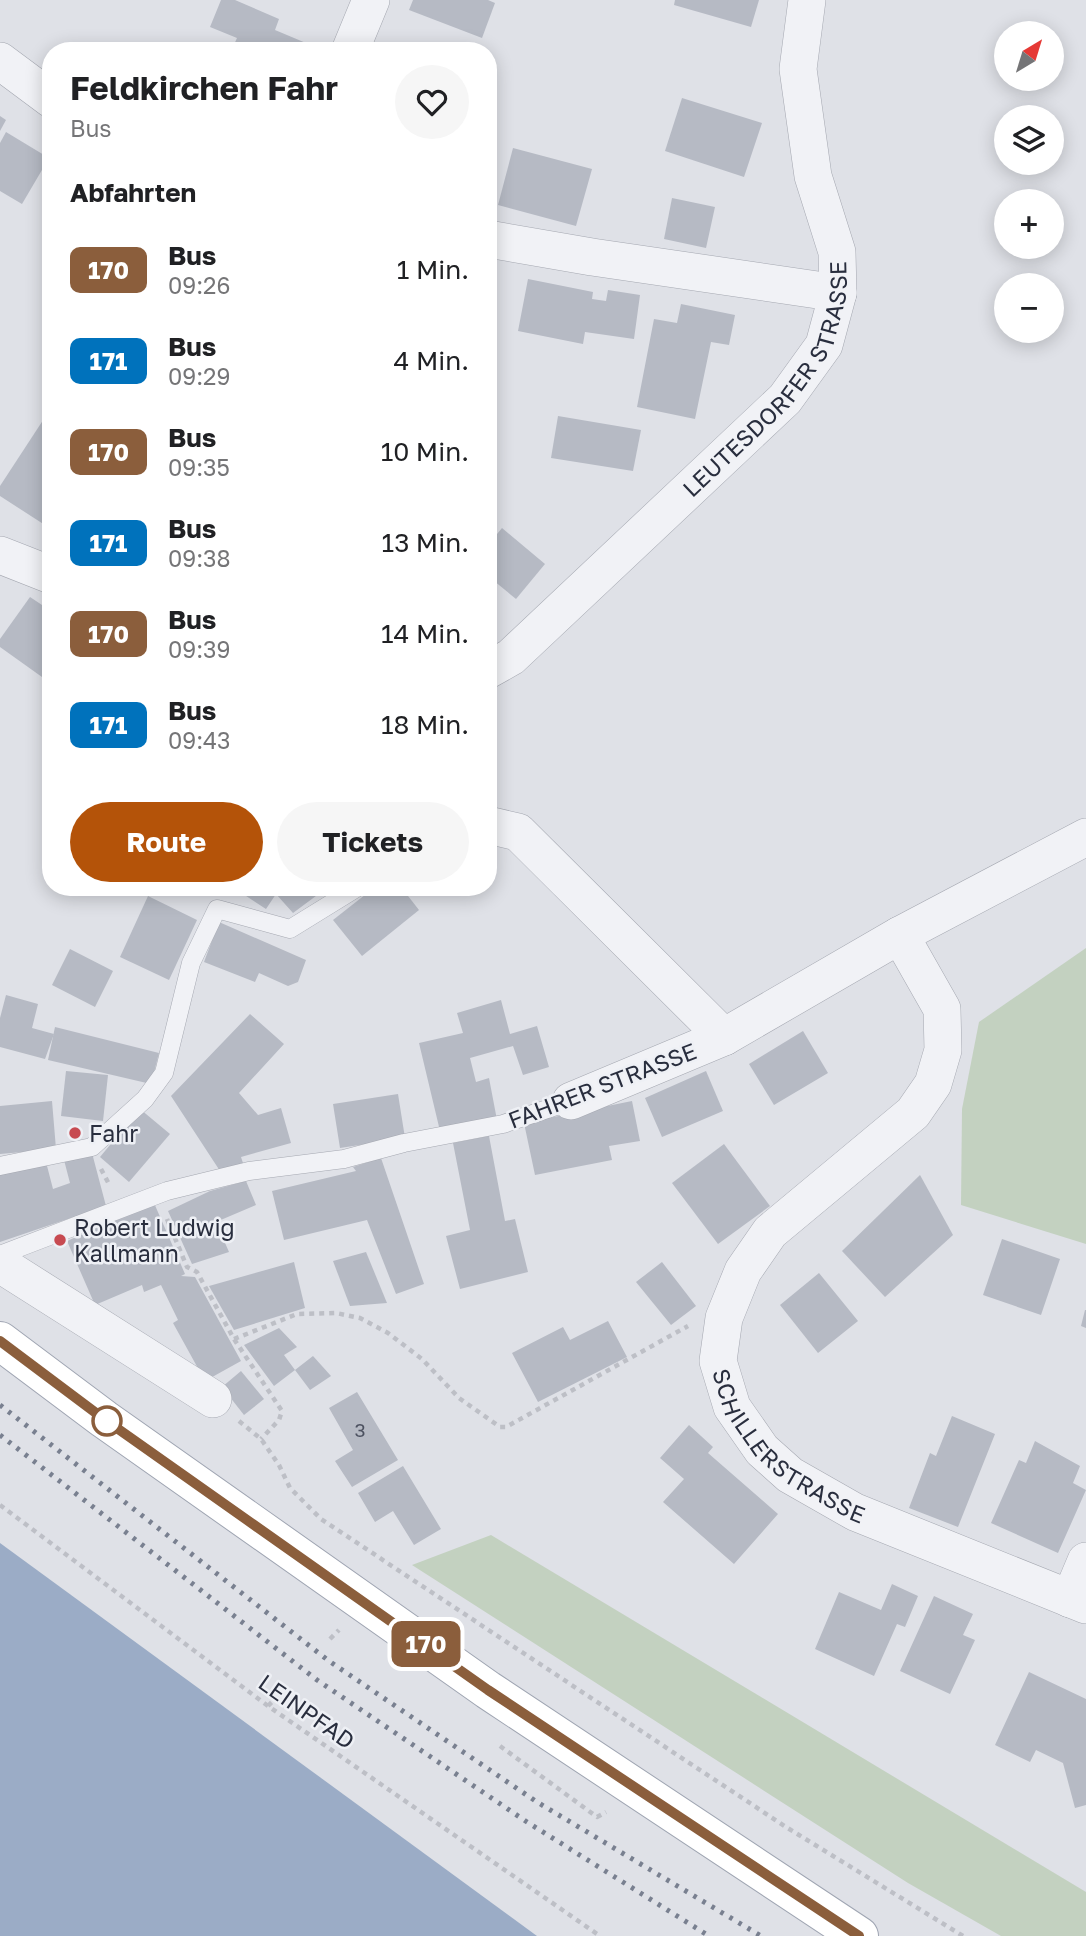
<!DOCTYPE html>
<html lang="de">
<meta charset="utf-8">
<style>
:root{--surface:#fff;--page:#f6f6f6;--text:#202124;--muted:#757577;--accent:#b45309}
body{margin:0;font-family:"Golos Text",sans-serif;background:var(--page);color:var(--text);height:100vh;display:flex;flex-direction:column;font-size:26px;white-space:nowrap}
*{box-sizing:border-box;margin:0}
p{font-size:23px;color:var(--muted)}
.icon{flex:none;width:38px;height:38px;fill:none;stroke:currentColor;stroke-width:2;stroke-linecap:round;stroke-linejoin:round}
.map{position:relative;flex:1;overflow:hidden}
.details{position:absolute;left:42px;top:42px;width:455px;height:854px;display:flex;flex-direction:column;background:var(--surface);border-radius:28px;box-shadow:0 4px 18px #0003}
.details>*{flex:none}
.badge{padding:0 14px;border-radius:10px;font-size:24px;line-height:46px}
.needle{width:46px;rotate:38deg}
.fabs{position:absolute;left:994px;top:21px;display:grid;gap:14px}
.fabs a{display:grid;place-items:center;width:70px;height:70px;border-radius:50%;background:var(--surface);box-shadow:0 4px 18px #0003;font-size:35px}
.map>.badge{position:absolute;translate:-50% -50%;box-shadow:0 0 0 4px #fff}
h2{padding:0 28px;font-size:26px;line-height:63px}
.round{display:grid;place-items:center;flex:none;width:74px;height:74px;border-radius:37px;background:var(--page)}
.summary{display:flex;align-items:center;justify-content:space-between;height:119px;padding:0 28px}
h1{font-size:33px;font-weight:700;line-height:52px}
.action{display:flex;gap:14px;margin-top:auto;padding:14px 28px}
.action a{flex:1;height:80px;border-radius:42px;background:var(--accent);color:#fff;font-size:28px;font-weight:700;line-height:80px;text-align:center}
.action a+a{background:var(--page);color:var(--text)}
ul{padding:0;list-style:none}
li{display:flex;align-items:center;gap:21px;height:91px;padding:0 28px}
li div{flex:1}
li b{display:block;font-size:26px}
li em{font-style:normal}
li .badge{min-width:77px;font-weight:700;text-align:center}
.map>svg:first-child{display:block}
.green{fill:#c3d1c0}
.water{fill:#9bacc6}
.building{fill:#b6bac4}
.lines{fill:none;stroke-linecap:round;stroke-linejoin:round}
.lane-casing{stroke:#a5a8b1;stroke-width:19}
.street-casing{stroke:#a5a8b1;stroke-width:38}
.primary-casing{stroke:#9fa5b2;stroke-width:40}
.path{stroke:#bdbfc6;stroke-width:4.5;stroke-dasharray:5 5;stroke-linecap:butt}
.lane{stroke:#f1f2f6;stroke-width:18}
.street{stroke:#f1f2f6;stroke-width:37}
.primary{stroke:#fff;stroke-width:38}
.rail{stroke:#798090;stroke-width:5;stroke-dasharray:3.5 7;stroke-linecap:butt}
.line-casing{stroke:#fff;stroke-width:16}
.line{stroke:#8b5e3c;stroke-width:10}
.poi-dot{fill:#c74a51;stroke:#eef0f5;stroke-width:2.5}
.stop-dot{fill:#fff;stroke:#8b5e3c;stroke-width:3.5}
.labels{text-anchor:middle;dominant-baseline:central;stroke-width:5;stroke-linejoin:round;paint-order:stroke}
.number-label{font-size:19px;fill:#4c5160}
.street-label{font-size:23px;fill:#292e3e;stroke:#eef0f5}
.poi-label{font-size:23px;fill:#292e3e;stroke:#eef0f5;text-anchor:start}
</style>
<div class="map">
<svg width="1086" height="1936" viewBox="0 0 1086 1936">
<rect width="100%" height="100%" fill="#dfe1e7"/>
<!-- green -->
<g class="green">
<polygon points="1086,948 1086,1244 961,1205 962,1109 979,1022"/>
<polygon points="491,1535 1086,1892 1086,1936 1001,1936 908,1883 412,1565"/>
</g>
<!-- water -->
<polygon class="water" points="0,1543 537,1936 0,1936"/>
<!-- building -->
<g class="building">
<polygon points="221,0 235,0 279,19 275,30 306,43 303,51 231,51 237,38 210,27"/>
<polygon points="413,0 488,0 495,3 482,38 409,10"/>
<polygon points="675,0 759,0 751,27 674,5"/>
<polygon points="682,98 762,123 744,177 665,151"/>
<polygon points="0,116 6,120 0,131"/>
<polygon points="6,132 49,158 22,204 0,191 0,143"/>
<polygon points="513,148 592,169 576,226 498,205"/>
<polygon points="672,198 715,207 706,248 664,239"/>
<polygon points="528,279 593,292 592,299 606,301 608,290 640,295 634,339 585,332 583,344 518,331"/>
<polygon points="681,304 735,315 729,345 711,342 695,419 637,407 654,319 677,323"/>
<polygon points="51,408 51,523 48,527 0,496 0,486"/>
<polygon points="558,416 641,430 633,471 551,458"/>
<polygon points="502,528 545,564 516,599 488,576 488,545"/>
<polygon points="30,597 51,611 51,665 42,677 0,647 0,639"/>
<polygon points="239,887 328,887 293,913 276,894 266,909 237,890"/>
<polygon points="375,887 401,887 419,910 362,956 333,920"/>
<polygon points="148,896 197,920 169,980 120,957"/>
<polygon points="219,922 306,960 298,982 288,986 259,973 255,982 204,962"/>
<polygon points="70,949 113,971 95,1007 52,985"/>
<polygon points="6,995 38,1004 32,1028 54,1034 45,1059 0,1047 0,1018"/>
<polygon points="501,1000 510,1034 537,1026 549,1067 523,1075 513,1046 470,1058 476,1082 489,1078 497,1120 440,1131 419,1043 463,1033 457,1013"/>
<polygon points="250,1014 284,1044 239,1093 258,1115 281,1108 291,1143 241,1157 243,1163 220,1171 171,1096"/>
<polygon points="55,1027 159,1053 151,1084 48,1060"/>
<polygon points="803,1031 828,1073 774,1105 749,1064"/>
<polygon points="66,1071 108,1075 103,1121 61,1116"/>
<polygon points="706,1071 723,1111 662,1137 645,1098"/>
<polygon points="398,1094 405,1138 340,1148 333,1104"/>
<polygon points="52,1101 56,1149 0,1154 0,1106"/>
<polygon points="632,1101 640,1141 609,1146 612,1160 535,1175 524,1123"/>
<polygon points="140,1109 170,1134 129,1182 100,1157"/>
<polygon points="489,1136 505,1221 515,1219 528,1272 460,1289 446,1236 470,1230 453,1143"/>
<polygon points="724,1144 770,1206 718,1244 672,1183"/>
<polygon points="92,1153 106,1206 0,1242 0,1175 46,1162 53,1189 70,1183 64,1160"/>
<polygon points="381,1158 424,1284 396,1294 367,1220 284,1240 272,1191 356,1171 353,1167"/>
<polygon points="920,1175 953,1235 885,1297 842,1251"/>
<polygon points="246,1181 256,1205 216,1222 229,1252 192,1264 168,1211 210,1191"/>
<polygon points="154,1203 185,1274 181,1276 195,1277 241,1361 205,1381 173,1323 178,1320 161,1285 144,1292 142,1285 95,1305 67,1241"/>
<polygon points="1002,1239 1060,1259 1041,1315 983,1295"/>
<polygon points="366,1252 387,1303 350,1306 333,1261"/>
<polygon points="294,1262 305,1308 234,1330 209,1286"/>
<polygon points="662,1262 696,1306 671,1325 636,1282"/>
<polygon points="819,1273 858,1321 818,1353 780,1305"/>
<polygon points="1085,1310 1086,1310 1086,1328 1081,1326"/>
<polygon points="608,1321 627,1357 538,1402 512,1353 563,1327 570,1340"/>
<polygon points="279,1328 297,1347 284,1355 295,1370 274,1386 244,1345"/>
<polygon points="313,1356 331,1376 310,1390 295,1370"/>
<polygon points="241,1371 264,1399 244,1415 222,1387"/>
<polygon points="357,1392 398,1460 352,1487 335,1461 353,1450 329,1408"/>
<polygon points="952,1416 995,1434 958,1527 909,1508 930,1453 936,1456"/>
<polygon points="689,1425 713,1447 708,1453 778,1514 734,1564 663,1502 684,1479 660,1458"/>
<polygon points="1035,1441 1080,1466 1073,1483 1086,1490 1058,1553 991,1523 1019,1460 1026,1463"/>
<polygon points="403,1466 441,1529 414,1545 393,1511 375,1522 358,1493"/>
<polygon points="892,1584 918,1596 905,1627 897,1624 874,1676 815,1649 839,1592 881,1610"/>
<polygon points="934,1596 973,1614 963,1635 975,1640 950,1694 900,1671"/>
<polygon points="1029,1672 1086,1699 1086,1805 1075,1808 1063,1763 1036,1750 1030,1762 995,1745"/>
</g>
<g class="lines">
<!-- lane casing -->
<g class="lane-casing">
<g id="lane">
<polyline points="0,1166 92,1147 145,1099 164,1073 191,963 217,909 290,929 358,887"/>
<polyline points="0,1255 167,1191 249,1171 344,1159 404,1143 503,1124 571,1101"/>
</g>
</g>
<!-- street casing -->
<g class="street-casing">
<g id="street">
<polyline points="350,51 371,0"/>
<polyline points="0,61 51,99"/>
<polyline points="488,239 592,257 838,293"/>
<polyline points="0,555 51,575"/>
<path id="s1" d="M488,670L511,657L785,399L824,345L838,293L837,252L813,176L798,69L807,0"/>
<polyline points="488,825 518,832 724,1037"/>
<path id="s2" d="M900,935L942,1009L943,1050L933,1084L913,1113L770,1232L743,1271L724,1318L718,1361L732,1407L762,1450L790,1475L855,1512L1086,1605"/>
<polyline points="571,1101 724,1037 900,935 1086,837"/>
<polyline points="0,1264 213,1399"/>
<polyline points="1070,1599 1086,1561"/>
</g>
</g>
<!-- primary casing -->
<g class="primary-casing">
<polyline id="primary" points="0,1341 104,1419 488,1690 859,1936"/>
</g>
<!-- path -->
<g class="path">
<polyline points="101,1169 110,1186"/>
<polyline points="167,1219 187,1267 197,1272 234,1339 282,1411 279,1420 261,1439"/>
<polyline points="234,1339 297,1314 336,1313 360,1318 388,1333 422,1359 459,1398 500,1427 506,1427 688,1326"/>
<polyline points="239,1421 261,1439 279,1465 290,1488 321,1519 786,1827 963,1936"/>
<polyline points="0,1505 268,1706 600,1936"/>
<polyline points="330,1639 339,1630"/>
<polyline points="268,1706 274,1700"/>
<polyline points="500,1746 597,1817 606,1812"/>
</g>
<!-- lane -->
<use href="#lane" class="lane"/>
<!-- street -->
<use href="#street" class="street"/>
<!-- primary -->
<use href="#primary" class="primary"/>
<!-- rail -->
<g class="rail">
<polyline points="0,1405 329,1661 537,1802 761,1936"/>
<polyline points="0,1435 317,1680 527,1822 709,1936"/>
</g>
</g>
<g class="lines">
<!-- line casing -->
<g class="line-casing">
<polyline id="line" points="0,1341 104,1419 488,1690 859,1936"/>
</g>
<!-- line -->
<use href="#line" class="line"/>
</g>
<!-- markers -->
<g class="poi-dot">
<circle cx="75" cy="1133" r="7"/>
<circle cx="60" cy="1240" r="7"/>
</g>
<circle class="stop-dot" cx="107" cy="1421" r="14"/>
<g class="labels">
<!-- number labels -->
<g class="number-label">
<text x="360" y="1429">3</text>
</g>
<!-- street labels -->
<g class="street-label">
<text stroke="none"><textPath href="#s1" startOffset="411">LEUTESDORFER STRASSE</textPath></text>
<text transform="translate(602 1085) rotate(-21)">FAHRER STRASSE</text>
<text stroke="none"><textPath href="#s2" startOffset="640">SCHILLERSTRASSE</textPath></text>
<text transform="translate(307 1711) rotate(35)">LEINPFAD</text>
</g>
<!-- poi labels -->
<g class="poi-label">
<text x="89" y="1133">Fahr</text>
<text x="74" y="1227">Robert Ludwig<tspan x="74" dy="26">Kallmann</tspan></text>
</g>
</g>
</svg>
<div class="fabs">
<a><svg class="needle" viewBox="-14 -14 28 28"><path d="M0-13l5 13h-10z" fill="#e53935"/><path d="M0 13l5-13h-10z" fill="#757577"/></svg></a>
<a><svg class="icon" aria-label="layers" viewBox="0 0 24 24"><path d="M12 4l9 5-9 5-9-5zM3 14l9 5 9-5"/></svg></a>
<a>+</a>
<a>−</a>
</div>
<b class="badge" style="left:426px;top:1644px;background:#8b5e3c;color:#fff">170</b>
<section class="details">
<div class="summary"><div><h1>Feldkirchen Fahr</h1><p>Bus</p></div><a class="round"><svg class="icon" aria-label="heart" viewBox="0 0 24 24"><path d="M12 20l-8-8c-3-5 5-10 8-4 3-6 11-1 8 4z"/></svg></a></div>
<h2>Abfahrten</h2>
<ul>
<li><span class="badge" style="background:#8b5e3c;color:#fff">170</span><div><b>Bus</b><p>09:26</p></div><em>1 Min.</em></li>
<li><span class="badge" style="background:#0072bc;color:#fff">171</span><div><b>Bus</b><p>09:29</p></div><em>4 Min.</em></li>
<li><span class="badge" style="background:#8b5e3c;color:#fff">170</span><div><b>Bus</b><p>09:35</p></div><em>10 Min.</em></li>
<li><span class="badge" style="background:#0072bc;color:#fff">171</span><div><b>Bus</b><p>09:38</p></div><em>13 Min.</em></li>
<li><span class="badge" style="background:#8b5e3c;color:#fff">170</span><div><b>Bus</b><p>09:39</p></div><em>14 Min.</em></li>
<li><span class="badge" style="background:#0072bc;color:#fff">171</span><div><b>Bus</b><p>09:43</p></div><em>18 Min.</em></li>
</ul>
<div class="action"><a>Route</a><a>Tickets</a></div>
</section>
</div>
